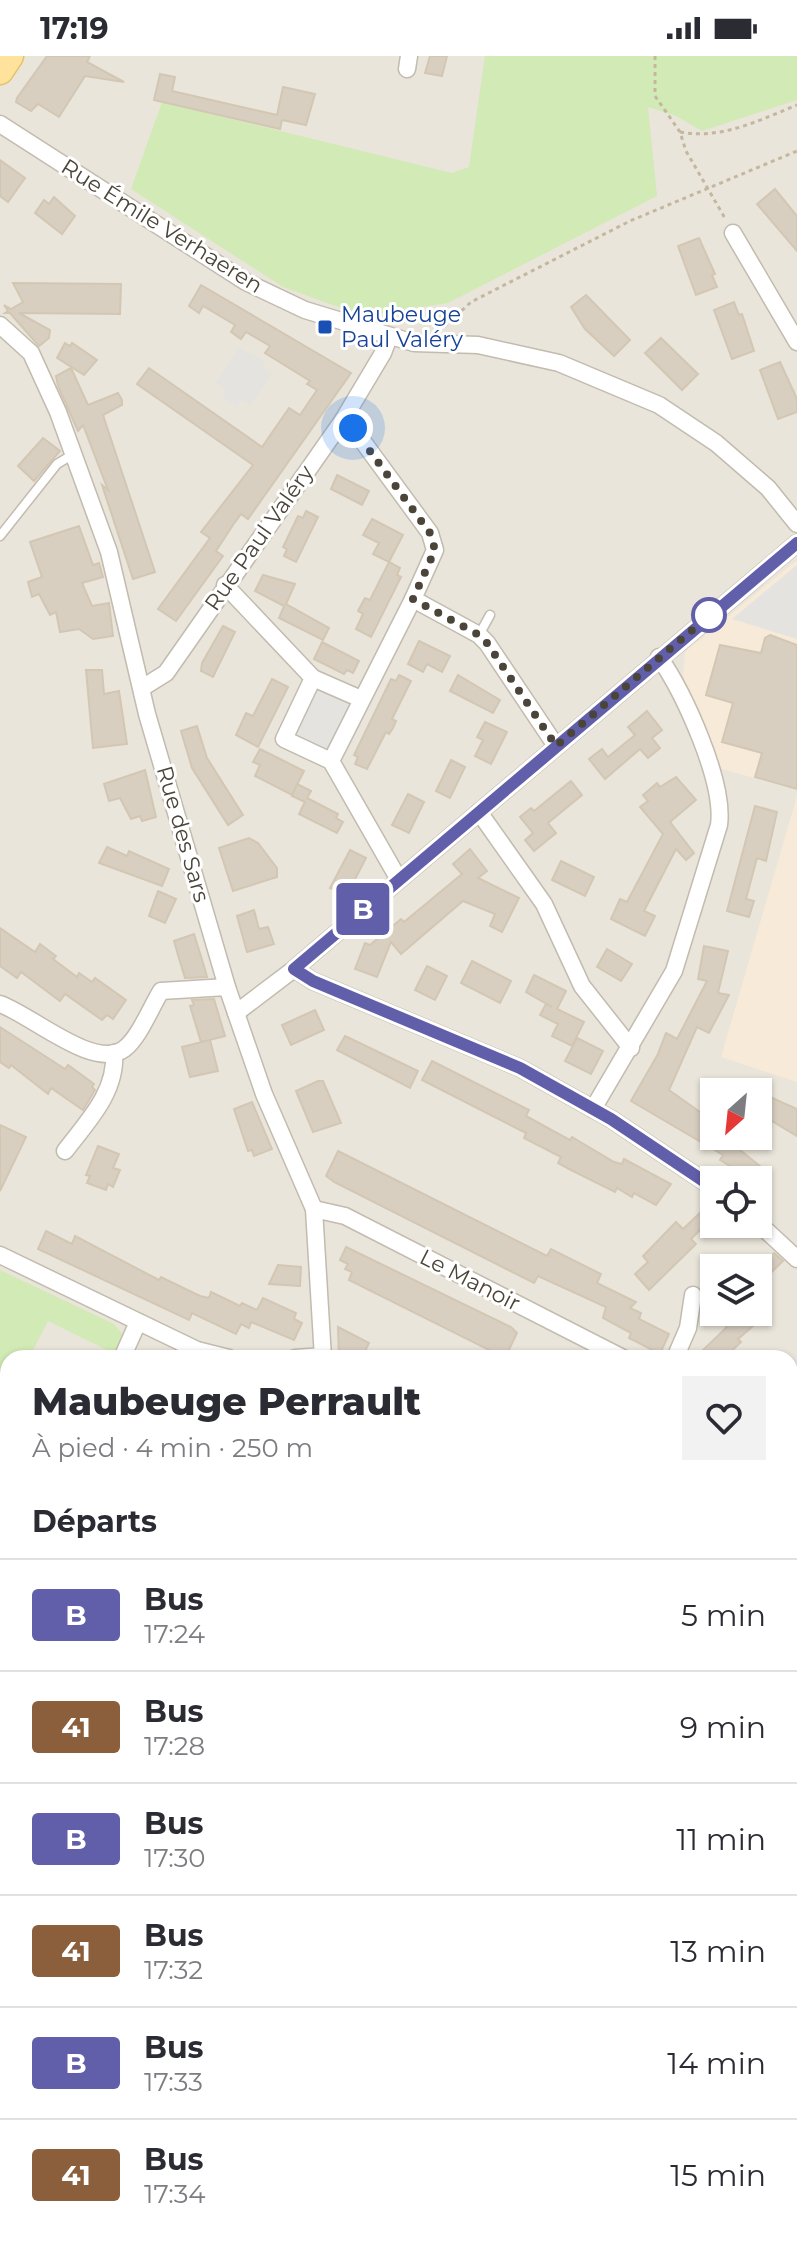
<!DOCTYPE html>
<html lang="fr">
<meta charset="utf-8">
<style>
:root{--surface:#fff;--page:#f2f2f3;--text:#2b2b33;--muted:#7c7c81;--line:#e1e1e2}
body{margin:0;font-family:Montserrat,sans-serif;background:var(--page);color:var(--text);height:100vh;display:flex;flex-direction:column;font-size:30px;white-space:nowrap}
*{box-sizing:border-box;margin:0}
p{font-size:26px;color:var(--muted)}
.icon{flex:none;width:44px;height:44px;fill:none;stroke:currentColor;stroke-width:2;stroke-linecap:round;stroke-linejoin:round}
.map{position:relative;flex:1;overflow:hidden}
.details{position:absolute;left:0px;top:1294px;width:798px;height:898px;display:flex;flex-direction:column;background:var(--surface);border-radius:24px 24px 0 0;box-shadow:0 2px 6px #0004}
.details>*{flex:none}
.badge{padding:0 16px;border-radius:6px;font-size:28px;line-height:52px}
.needle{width:52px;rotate:207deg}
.fabs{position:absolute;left:700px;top:1022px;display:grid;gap:16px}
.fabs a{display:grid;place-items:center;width:72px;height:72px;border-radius:0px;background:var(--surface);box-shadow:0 2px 6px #0004;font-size:40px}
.you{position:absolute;width:40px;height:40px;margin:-20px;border:6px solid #fff;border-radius:50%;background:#1a73e8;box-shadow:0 0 0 12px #1a73e833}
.map>.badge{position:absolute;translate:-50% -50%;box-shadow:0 0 0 4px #fff}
h2{padding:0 32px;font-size:30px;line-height:72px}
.round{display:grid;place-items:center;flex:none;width:84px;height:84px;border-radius:0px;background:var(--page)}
.headline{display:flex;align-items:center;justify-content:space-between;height:136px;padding:0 32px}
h1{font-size:38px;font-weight:800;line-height:60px}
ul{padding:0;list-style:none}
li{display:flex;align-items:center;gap:24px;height:112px;padding:0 32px;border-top:2px solid var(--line)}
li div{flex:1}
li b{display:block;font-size:30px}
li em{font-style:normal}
li .badge{min-width:88px;font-weight:700;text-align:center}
.status{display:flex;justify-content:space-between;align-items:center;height:56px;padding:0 40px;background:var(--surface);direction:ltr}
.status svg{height:22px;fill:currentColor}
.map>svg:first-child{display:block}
.residential{fill:#eae5da;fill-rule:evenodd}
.commercial{fill:#f7ead8}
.green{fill:#d2eab5}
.parking{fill:#e5e3e0}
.building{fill:#d8cfc1;stroke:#d3c7b4;stroke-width:2}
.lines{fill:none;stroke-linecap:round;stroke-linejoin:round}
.lane-casing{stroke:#c2bbae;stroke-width:11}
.street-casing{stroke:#c2bbae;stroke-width:19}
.primary-casing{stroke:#e6c16a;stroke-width:29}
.path{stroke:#c4b79f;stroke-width:3;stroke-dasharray:4 4;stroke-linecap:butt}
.lane{stroke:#fff;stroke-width:8}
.street{stroke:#fff;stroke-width:16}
.primary{stroke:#ffe39c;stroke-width:26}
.line-casing{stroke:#fff;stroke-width:18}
.line{stroke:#625faa;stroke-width:12}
.walk{stroke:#4b4439;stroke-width:8;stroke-dasharray:0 14.4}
.transit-dot{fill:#1a4fb4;stroke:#fff;stroke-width:3}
.stop-dot{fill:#fff;stroke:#625faa;stroke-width:4}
.labels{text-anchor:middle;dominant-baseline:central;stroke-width:6;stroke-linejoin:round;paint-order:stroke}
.street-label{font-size:22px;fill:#4b4439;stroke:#fff}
.transit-label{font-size:22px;fill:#164399;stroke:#fff;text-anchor:start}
</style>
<div class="status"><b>17:19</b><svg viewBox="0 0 49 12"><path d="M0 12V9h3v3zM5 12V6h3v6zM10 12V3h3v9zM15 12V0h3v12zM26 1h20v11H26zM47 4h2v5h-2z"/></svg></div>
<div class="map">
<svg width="797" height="2191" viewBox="0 0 797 2191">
<rect width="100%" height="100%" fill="#f6f3ec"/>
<!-- residential -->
<path class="residential" d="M0,0H797V2191H111L109,2184H790V1302H8V2018L0,2013V1767L3,1763L0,1760ZM714,1036H758V1080H714ZM714,1124H758V1168H714ZM714,1212H758V1256H714Z"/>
<!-- commercial -->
<g class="commercial">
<polygon points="797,504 797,734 722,713 683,620 685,596"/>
<polygon points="797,740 797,1026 721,1001"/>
</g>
<!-- green -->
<g class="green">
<polygon points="485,0 797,0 797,44 702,75 676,60 648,51 657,140 448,247 363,260 283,231 131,133 162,46 452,117 469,111"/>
<polygon points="0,1214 114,1268 124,1280 115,1298 48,1265 29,1302 8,1302 8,1338 0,1334"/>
<polygon points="0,2013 8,2018 8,2184 109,2184 111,2191 0,2191"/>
</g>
<!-- parking -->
<g class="parking">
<polygon points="239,292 266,305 262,310 272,317 250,350 242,344 237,351 222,341 226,334 215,327"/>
<polygon points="797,509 797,583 732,563"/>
<polygon points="318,633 350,648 327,695 296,679"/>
</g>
<!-- building -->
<g class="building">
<polygon points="47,0 90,0 87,6 124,26 85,20 59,61 38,48 31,55 16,46 17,42"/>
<polygon points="430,0 447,0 442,20 425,17"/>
<polygon points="160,18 175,21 172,35 277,59 283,31 315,38 306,69 282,64 280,73 154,44"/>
<polygon points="0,104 25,122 8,146 0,140"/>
<polygon points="775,133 797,160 797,195 757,148"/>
<polygon points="54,141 75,160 62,178 35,157 44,144 49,148"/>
<polygon points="699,182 715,218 712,219 717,231 696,239 678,190"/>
<polygon points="13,227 121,228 120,258 19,257 50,274 49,282 39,290 10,257 5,257 8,255 4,249 11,253 23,246"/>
<polygon points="201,229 351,317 248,463 241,458 233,469 216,495 223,500 176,565 158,553 210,482 201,476 253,409 137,328 149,312 262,391 289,352 300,359 317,334 307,328 310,325 265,297 270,290 246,276 241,283 231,276 235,269 203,250 199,257 189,250"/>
<polygon points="586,239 630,284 614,300 585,273 571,251"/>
<polygon points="734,246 739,259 742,258 754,295 732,303 714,254"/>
<polygon points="661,282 698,318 682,334 645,297"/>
<polygon points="65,287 70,290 72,287 97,304 84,319 57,302"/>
<polygon points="780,306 797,343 797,356 778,363 760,314"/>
<polygon points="71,312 88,349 118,337 122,344 122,349 103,359 155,516 133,523 102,429 108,434 83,369 78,375 58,330 56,320"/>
<polygon points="43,382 60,395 34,425 18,410"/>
<polygon points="337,419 369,435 362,449 331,433"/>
<polygon points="306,455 318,461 296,506 284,500 287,493 283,491 298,460 303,462"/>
<polygon points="372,463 403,479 389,506 373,498 379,487 363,479"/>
<polygon points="79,470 93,509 99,507 103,521 82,527 92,550 109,547 113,580 93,583 79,573 60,576 56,556 50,559 39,538 32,541 28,526 42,521 30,486"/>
<polygon points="389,506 400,512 397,519 401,521 371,581 356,573 363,558 358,555 365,542 370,544"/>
<polygon points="263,519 295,528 286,548 329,572 323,584 279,562 284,550 255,535"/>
<polygon points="223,570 235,576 213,621 201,615 202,607"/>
<polygon points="770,579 797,589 797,733 755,721 762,697 722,686 733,647 706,639 720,589 761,597 765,582"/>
<polygon points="419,585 450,600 442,616 427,608 423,616 408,608"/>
<polygon points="322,586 359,605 353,617 347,614 344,618 314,603"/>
<polygon points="86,614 102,614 104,638 119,635 127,688 93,692"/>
<polygon points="399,619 411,625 392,663 396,665 393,672 389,678 386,676 367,713 355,708 358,701 354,699 391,623 396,625"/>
<polygon points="458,619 500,644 493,657 450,635"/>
<polygon points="272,623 288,631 258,691 236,679 246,657 253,660"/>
<polygon points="647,655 662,674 652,682 660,692 648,702 640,693 605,723 589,703 602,693 608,701 635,679 628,671"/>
<polygon points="485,666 507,676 491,708 475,700 483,684 477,681"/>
<polygon points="197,670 207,702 243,759 228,769 192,712 181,675"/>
<polygon points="260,693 304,715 292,739 255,720 260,709 253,706"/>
<polygon points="451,704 465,711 450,742 436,735"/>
<polygon points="145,714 156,761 142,765 140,760 131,763 120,742 109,745 104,728"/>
<polygon points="676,721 696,744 670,766 694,797 686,804 676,793 644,855 655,860 645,880 611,863 620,843 627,846 663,778 640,751 648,745 643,739 657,727 660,731"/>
<polygon points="571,725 582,739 548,767 556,777 534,795 525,784 533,777 520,761 531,752 534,755"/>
<polygon points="297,728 311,735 307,742 338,758 336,762 343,766 337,777 299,758 305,746 292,740"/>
<polygon points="408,738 424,746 409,777 392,769"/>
<polygon points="755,750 777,756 766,805 757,802 746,843 754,845 749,861 727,855"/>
<polygon points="249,782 258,787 277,812 277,821 233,835 219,792"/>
<polygon points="107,791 127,800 129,795 169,813 162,830 99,807"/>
<polygon points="470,793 487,815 478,822 519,842 502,876 490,870 495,858 463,845 401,898 391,886 377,921 355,913 365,887 370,889 401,863 404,866 462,818 453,808"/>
<polygon points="350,794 366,802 350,833 345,831 342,837 330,832"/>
<polygon points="561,805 594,821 585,840 552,824"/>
<polygon points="158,835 176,843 165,867 149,860"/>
<polygon points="254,854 259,873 268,871 274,888 247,896 237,860"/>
<polygon points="0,872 35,896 40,888 56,900 53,903 77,921 79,917 92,926 95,922 126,944 113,963 107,959 102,964 65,938 60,945 21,916 17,922 0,910"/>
<polygon points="194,878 204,910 207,921 185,922 178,899 174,885"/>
<polygon points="704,890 728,895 718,937 729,939 709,977 697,971 669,1034 714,1066 714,1080 748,1080 740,1094 761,1111 753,1124 720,1104 723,1099 631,1045 658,998 666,977 677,983 707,925 698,923"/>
<polygon points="607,893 632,908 621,925 597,911"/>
<polygon points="472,905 511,925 500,947 461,927"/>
<polygon points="427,910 447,920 435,944 415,934"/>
<polygon points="534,919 566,935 557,953 584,966 572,990 552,980 558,968 540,959 546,948 552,951 526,936"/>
<polygon points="214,943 225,980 201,986 190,950 194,949 192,944"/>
<polygon points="315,954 324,974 291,989 282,969"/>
<polygon points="0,971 65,1013 68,1009 94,1028 92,1031 95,1034 83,1054 51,1032 48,1038 11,1009 9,1012 0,1006"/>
<polygon points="345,980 418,1015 410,1032 337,994"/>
<polygon points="577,982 603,995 591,1018 565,1005"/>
<polygon points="210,984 218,1015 190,1021 182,991"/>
<polygon points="432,1005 529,1054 526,1060 555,1076 570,1084 572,1081 614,1106 622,1108 624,1103 671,1128 656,1149 634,1137 632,1141 617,1132 615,1136 571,1114 558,1107 561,1101 524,1082 526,1077 422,1024"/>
<polygon points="318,1025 323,1025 341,1067 313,1076 296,1035"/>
<polygon points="770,1041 797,1053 797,1080 760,1058"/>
<polygon points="252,1046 272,1093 254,1100 252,1094 248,1095 234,1053"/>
<polygon points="0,1069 26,1081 0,1135"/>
<polygon points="98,1090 119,1098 113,1112 120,1114 113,1131 108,1128 106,1134 87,1127 90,1120 86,1119"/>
<polygon points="338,1095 547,1200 551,1193 601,1218 597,1227 636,1246 630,1252 641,1257 639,1263 669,1278 660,1298 629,1282 631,1277 603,1262 606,1251 538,1220 534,1227 334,1126 326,1120"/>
<polygon points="702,1155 710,1164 691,1183 696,1188 649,1234 635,1218 648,1206 643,1200 676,1166 683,1173"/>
<polygon points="46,1175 72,1188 75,1180 159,1224 161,1221 200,1240 209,1242 211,1236 240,1250 242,1247 257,1254 263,1242 296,1257 294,1263 302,1267 294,1284 251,1266 249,1272 241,1268 236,1278 192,1257 189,1264 38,1193"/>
<polygon points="346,1191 511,1271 517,1277 505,1302 349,1224 352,1216 345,1213 348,1208 340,1204"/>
<polygon points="774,1197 783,1205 758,1229 758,1212"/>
<polygon points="278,1209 301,1211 300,1230 269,1228"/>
<polygon points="729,1256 769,1256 738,1283 741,1286 724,1302 709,1302 702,1295 727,1271 720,1264"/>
<polygon points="338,1271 369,1287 362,1302 339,1302"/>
</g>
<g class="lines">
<!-- lane casing -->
<g class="lane-casing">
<g id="lane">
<polyline points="0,480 57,408 72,399"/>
<polyline points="479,579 490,559"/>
<polyline points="790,1691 797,1689"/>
<polyline points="0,1775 8,1763"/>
</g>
</g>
<!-- street casing -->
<g class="street-casing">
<g id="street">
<polyline points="407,13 409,0"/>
<polyline points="0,68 246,226 305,254 414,287 478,289 559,307 659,349 716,387 768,432 797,468"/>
<polyline points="733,177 797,286"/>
<polyline points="0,269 31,297 58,356 109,496 147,658 227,931 264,1038 314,1153 323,1302"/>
<polyline points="343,364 353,372 430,477 435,494 413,543 479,579 487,587 556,690"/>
<polyline points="225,529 313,622 284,683 331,705 398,822"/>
<polyline points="313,622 361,643"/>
<polyline points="142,632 166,617 343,364 383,297 389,281"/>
<polyline points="331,705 413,543"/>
<polyline points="479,756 544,848 582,930 631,992"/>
<polyline points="294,913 313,925 520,1012 611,1063 714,1132"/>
<path d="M0,948C30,958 94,1015 124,993C139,982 151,951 161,935L227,931"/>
<polyline points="236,957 294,913 797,487"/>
<path d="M593,1053L674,915L719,769C725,726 684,637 659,601"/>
<path d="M65,1095C87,1066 117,1036 114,997"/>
<polyline points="314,1153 345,1160 623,1302"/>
<polyline points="758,1167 797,1203"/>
<polyline points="0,1199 197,1294 229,1302"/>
<polyline points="122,1302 138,1266"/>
<polyline points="295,1302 323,1300"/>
<polyline points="675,1302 688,1272 693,1239"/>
<polyline points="790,1387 797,1376"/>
<polyline points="790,1470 797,1477"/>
<polyline points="790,1703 797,1742"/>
<polyline points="790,1865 797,1833"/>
<polyline points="790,2138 797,2138"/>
<polyline points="405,2191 408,2184"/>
</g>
</g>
<!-- primary casing -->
<g class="primary-casing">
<polyline id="primary" points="0,15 10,0"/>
</g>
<!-- path -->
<g class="path">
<polyline points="655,0 655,40 680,76 686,95 726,164"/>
<path d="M680,76C721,84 760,64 797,49"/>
<polyline points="444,271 471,246 630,165 797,95"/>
</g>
<!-- lane -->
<use href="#lane" class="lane"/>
<!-- street -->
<use href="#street" class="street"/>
<!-- primary -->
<use href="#primary" class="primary"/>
</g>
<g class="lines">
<!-- line casing -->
<g class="line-casing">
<polyline id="line" points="714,1132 611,1063 520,1012 313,925 294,913 797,487"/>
</g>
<!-- line -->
<use href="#line" class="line"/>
<!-- walk -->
<polyline class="walk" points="353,372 430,477 435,494 413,543 479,579 487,587 556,690 717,553 709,559"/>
</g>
<!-- markers -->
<rect class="transit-dot" x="317" y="263" width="16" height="16" rx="4"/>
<circle class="stop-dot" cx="709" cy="559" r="16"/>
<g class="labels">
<!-- street labels -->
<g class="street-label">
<text transform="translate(162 170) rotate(32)">Rue Émile Verhaeren</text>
<text transform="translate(259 482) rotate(-55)">Rue Paul Valéry</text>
<text transform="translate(183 778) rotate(74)">Rue des Sars</text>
<text transform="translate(470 1224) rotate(27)">Le Manoir</text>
</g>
<!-- transit labels -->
<g class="transit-label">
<text x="341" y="258">Maubeuge<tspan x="341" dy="25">Paul Valéry</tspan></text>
</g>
</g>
</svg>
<div class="fabs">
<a><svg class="needle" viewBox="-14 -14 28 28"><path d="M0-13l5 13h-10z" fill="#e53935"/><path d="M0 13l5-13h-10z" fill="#7c7c81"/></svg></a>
<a><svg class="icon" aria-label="locate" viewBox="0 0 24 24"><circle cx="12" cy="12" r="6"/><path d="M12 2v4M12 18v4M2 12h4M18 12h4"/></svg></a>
<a><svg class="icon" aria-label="layers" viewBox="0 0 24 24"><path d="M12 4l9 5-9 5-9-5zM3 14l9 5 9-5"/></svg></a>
</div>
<div class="you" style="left:353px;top:372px"></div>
<b class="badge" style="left:363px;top:853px;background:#625faa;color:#fff">B</b>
<section class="details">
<div class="headline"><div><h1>Maubeuge Perrault</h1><p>À pied · 4 min · 250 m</p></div><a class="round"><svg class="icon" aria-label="heart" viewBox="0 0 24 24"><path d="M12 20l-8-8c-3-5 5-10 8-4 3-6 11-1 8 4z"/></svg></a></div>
<h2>Départs</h2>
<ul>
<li><span class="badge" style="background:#625faa;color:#fff">B</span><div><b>Bus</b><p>17:24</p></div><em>5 min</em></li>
<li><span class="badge" style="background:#8b5e3c;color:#fff">41</span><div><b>Bus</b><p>17:28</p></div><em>9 min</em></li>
<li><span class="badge" style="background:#625faa;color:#fff">B</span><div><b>Bus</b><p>17:30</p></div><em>11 min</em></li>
<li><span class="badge" style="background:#8b5e3c;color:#fff">41</span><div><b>Bus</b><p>17:32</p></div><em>13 min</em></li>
<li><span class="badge" style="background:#625faa;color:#fff">B</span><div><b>Bus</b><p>17:33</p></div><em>14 min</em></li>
<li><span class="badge" style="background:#8b5e3c;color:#fff">41</span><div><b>Bus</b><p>17:34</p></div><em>15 min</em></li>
</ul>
</section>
</div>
